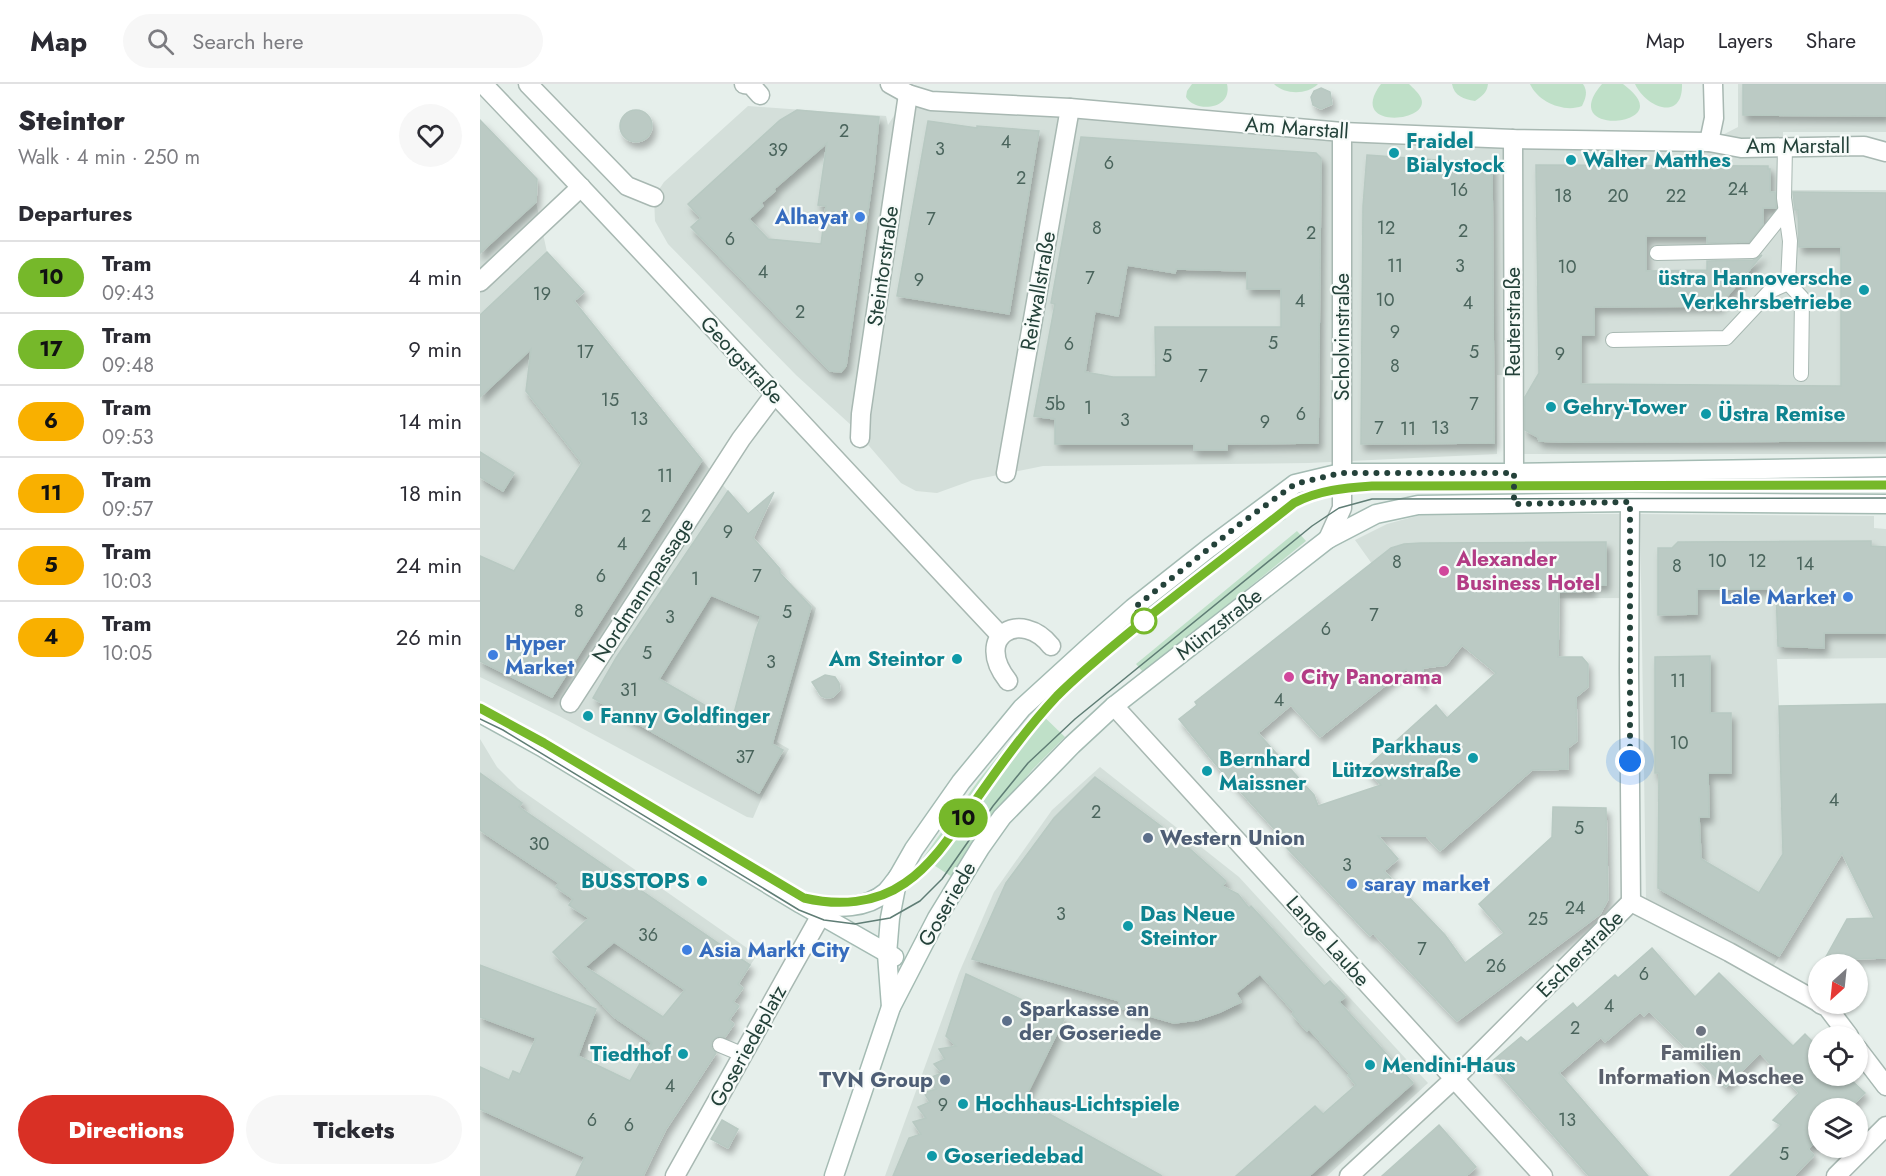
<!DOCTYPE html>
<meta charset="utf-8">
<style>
:root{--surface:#fff;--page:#f7f7f7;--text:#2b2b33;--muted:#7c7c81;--line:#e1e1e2;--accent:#d93025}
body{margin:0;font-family:Jost,sans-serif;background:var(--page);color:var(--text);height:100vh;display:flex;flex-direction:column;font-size:22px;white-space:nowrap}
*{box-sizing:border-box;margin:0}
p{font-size:20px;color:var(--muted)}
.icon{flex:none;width:33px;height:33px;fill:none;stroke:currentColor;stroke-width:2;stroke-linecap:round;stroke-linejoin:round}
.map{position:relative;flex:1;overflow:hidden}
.details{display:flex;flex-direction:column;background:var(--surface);width:480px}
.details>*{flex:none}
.badge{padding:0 12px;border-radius:20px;font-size:21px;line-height:39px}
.needle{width:39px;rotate:207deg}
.buttons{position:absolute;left:1328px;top:870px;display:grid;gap:12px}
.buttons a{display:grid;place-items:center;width:60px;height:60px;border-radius:50%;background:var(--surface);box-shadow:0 2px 4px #0004;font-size:30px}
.you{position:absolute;width:30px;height:30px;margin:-15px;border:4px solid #fff;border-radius:50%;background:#1a73e8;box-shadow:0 0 0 9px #1a73e833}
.map>.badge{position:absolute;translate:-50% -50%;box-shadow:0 0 0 3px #fff}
h2{padding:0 18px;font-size:22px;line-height:54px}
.round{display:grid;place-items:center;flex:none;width:63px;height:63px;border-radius:32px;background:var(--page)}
.head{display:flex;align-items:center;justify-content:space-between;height:102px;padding:0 18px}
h1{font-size:28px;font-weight:800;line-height:45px}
.button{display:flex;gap:12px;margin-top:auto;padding:12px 18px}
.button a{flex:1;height:69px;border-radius:36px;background:var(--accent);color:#fff;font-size:24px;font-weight:800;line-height:69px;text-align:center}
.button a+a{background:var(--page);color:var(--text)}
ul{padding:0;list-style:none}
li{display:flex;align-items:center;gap:18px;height:72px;padding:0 18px;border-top:2px solid var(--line)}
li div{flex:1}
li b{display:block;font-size:22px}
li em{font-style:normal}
li .badge{min-width:66px;font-weight:700;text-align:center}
header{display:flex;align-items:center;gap:36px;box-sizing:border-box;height:84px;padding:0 30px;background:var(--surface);border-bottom:2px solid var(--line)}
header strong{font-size:28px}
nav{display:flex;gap:33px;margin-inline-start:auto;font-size:21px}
.search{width:420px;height:54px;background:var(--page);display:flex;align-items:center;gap:15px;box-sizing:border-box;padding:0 21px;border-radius:33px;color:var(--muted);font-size:22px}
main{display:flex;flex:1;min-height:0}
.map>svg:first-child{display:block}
.built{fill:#d4dfda}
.green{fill:#bfe0c8}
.building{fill:#bbcac4;stroke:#b8c9c2;stroke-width:1.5;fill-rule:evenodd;filter:url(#shadow)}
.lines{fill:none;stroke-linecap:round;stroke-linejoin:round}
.lane-casing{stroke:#a8b8b2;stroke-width:16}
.street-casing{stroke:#a8b8b2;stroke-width:21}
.secondary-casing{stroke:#a4bbb3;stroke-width:21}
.lane{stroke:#fff;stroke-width:14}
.street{stroke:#fff;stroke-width:18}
.secondary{stroke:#fff;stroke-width:18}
.tram{stroke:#5f7d75;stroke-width:1.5}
.line-casing{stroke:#fff;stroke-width:14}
.line{stroke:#76b82a;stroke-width:9}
.walk{stroke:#24423a;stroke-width:6;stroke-dasharray:0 10.8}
.culture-dot{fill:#0f9aa8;stroke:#f7fbf9;stroke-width:2}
.shop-dot{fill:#3f7fe0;stroke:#f7fbf9;stroke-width:2}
.hotel-dot{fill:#d1479c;stroke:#f7fbf9;stroke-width:2}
.stop-dot{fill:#fff;stroke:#76b82a;stroke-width:3}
.service-dot{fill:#5c6f8a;stroke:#f7fbf9;stroke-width:2}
.worship-dot{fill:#6b7280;stroke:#f7fbf9;stroke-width:2}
.labels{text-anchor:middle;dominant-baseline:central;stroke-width:4.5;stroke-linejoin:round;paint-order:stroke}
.number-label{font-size:18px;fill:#4a645c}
.street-label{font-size:21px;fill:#24423a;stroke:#f7fbf9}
.culture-label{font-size:21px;font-weight:bold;fill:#0d838f;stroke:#f7fbf9;text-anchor:start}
.shop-label{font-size:21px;font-weight:bold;fill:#366cbe;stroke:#f7fbf9;text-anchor:start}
.hotel-label{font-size:21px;font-weight:bold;fill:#b23c85;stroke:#f7fbf9;text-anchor:start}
.service-label{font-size:21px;font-weight:bold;fill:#4e5e75;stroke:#f7fbf9;text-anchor:start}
.worship-label{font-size:21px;font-weight:bold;fill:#5b616d;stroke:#f7fbf9}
</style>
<header>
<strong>Map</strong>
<div class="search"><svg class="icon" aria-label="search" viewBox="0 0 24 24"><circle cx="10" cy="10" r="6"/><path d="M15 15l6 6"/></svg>Search here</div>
<nav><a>Map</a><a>Layers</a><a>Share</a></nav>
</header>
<main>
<section class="details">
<div class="head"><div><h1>Steintor</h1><p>Walk · 4 min · 250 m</p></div><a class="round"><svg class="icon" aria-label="heart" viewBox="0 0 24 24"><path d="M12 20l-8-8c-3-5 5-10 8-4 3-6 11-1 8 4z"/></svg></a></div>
<h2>Departures</h2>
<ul>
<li><span class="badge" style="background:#76b82a;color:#111">10</span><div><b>Tram</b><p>09:43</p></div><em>4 min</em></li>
<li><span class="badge" style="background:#76b82a;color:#111">17</span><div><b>Tram</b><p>09:48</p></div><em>9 min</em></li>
<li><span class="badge" style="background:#f9b000;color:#111">6</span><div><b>Tram</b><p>09:53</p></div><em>14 min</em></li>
<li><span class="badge" style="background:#f9b000;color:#111">11</span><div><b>Tram</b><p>09:57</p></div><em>18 min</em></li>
<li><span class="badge" style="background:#f9b000;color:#111">5</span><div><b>Tram</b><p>10:03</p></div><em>24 min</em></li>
<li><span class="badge" style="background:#f9b000;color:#111">4</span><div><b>Tram</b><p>10:05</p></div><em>26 min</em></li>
</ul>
<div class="button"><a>Directions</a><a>Tickets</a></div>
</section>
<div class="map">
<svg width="1406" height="1092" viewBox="0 0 1406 1092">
<defs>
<filter id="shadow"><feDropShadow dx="3.5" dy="6" stdDeviation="3" flood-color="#0004"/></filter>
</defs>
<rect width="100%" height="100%" fill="#e6efeb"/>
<!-- built -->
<g class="built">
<polygon points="1258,0 1406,0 1406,48 1303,48 1304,106 1406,106 1406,370 1041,370 1044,292 1017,291 1017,370 829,379 563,382 493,396 457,409 436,407 421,399 371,341 316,291 188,160 175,137 174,113 184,98 268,22 406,32 408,41 428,10 747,39 1229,58 1258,43"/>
<polygon points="0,36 57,95 56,118 67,168 104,208 94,217 236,393 278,442 273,454 300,485 300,489 336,524 297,658 309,665 283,711 273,734 267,733 81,633 0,593"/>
<polygon points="944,430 1146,430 1146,514 941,515 927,529 875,456 907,440"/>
<polygon points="1160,430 1394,432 1394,444 1406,445 1406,574 1297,575 1301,663 1362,769 1291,886 1166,815"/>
<polygon points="0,655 17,683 38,704 277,871 258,900 263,904 254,918 259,922 249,936 254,940 186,1045 163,1092 0,1092"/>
<polygon points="620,683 759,793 948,999 847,1092 405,1092 479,889 514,808 572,726"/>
</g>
<!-- green -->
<g class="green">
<path d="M712,0H747C753,26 715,29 706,13L707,7Z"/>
<path d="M794,0H838C827,11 805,11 794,0Z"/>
<path d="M901,0H929C933,4 939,9 941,14C952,39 866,46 901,0Z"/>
<path d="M972,0H1008C1007,9 1002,12 995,17C984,15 974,12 972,0Z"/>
<path d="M1050,0H1103C1108,8 1106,13 1102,22C1084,29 1058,18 1050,0Z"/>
<path d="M1122,0H1143C1149,5 1160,13 1160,22C1160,44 1083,45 1122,0Z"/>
<path d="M1155,0H1202C1203,38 1166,24 1155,0Z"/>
<polygon points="799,425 806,435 786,447 642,561 634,550 717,484"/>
<polygon points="817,447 826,457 664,589 656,580"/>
<polygon points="556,625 585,653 553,685 517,728 472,793 443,774 498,697"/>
</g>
<!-- building -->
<g class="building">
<polygon points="1263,0 1406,0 1406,32 1263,31"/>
<polygon points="841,4 850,8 852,20 841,25 833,21 831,13 834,7"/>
<circle cx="156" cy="42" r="16"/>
<path d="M317,26L399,33L394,84L366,282L361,288L350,287L211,143L221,134L208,120L300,36ZM347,59L338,121L346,122L341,160L288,155L269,135L283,122L281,119L295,107L294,105Z"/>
<polygon points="0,36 57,95 56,118 0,169"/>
<polygon points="448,37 497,44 497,42 559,47 529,230 417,212"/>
<path d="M601,53L836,69L841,74L838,359L747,360V366H714V360H575V335L554,332L575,220L571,219ZM647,181L695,189L696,185L767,187V205H801V243H675L676,293H633L605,288L615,227L638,232Z"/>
<polygon points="887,71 1012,80 1014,359 881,360 883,122"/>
<polygon points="1056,81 1288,82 1288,85 1290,85 1290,108 1295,108 1296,124 1283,124 1283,141 1269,158 1227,159 1227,152 1166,152 1166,187 1227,186 1227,177 1273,176 1282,171 1239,222 1114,223 1114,251 1101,251 1101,300 1361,302 1361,163 1319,163 1318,126 1315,126 1313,108 1406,109 1406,357 1079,358 1059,357 1058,353 1045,346 1045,313 1059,289"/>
<polygon points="67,168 104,208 94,217 222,376 72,613 0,577 0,472 34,487 102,379 46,307 51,265 0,313 0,231"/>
<polygon points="0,368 34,389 23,407 0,393"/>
<path d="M248,407L268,430L294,408L273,454L300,485V489L331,523L292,660L303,666L279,709L113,614L136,574ZM231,511L281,532L276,546L252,637L179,595Z"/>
<polygon points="1391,457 1391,462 1406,463 1406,549 1344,549 1344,564 1298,562 1296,505 1217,505 1217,530 1178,531 1178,464 1192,464 1198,458"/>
<path d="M1126,458V501H1112V507L1079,508L1078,573H1102L1108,580V603L1096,613L1097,657L1088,664V685L1052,686L960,767L946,752H898L918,775L904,787L965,851L985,879L1024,849L999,820L1072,753L1073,723L1126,724L1128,815L1120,830L977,937L893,849L890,852L806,763L808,760L737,682L699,635L717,621L715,618L911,464L924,460L941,459ZM982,561L1016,589L967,634L956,621L885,685L901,701L838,722L834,711L778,649L811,621L840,653L926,585L944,603L943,584L966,581Z"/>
<polygon points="1230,572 1230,629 1251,629 1251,689 1228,689 1229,733 1219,733 1221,775 1279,809 1303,770 1299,622 1406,620 1406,874 1367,875 1364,880 1342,880 1367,835 1394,834 1362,769 1299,872 1178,804 1179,689 1175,689 1175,573"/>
<polygon points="345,591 355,593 359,599 360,606 353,613 346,614 341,612 332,598"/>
<path d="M0,689L42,719L39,723L270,881L258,900L263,904L253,918L259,922L249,936L254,940L245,953L238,952L232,957L231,963L236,969L186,1045L163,1092H96L105,1073L0,1025V983L29,996L33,987L40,990L56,954L0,933V881L116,925L98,972L150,997L172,959L134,933L73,868L109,834L89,821L93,815L76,803L79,799L0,746ZM134,858L205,906L183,933L105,883Z"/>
<polygon points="615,693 701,757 746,797 742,802 758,810 769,824 771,822 844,902 850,897 865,913 859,918 933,999 829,1092 756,1092 835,1022 843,1030 876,1001 868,991 870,990 829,945 827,947 812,930 814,928 780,890 756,909 761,918 740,928 717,936 694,939 638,923 640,917 492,875 526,799 574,734"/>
<polygon points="1172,864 1215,913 1239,889 1313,962 1325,950 1338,963 1338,992 1367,992 1385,1009 1369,1024 1338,1024 1338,1055 1328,1065 1334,1071 1314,1092 1250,1092 1301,1041 1293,1036 1319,1009 1280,969 1246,1003 1169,927 1164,932 1160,928 1125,958 1121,953 1079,989 1168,1092 1109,1092 1010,979 1041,953 1047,958 1093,919 1097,924 1135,891 1138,894"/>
<polygon points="486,890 584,935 544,1016 682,1092 413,1092 429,1054 441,1050 433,1038 446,1034 438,1023 450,1018 444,1009 456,1005 449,994 462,989 454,980 465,975 459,965 476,962 466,952"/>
<polygon points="242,1036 258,1045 248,1064 231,1055"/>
<polygon points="959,1041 996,1083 986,1092 902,1092"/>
</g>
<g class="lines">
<!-- lane casing -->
<g class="lane-casing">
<g id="lane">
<polyline points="1305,63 1304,114 1310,157 1308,199 1322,214 1321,290"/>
<polyline points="1177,169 1273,167 1305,127"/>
<polyline points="1133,256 1246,254 1290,207 1308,199"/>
<polyline points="240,961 264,971"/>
</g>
</g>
<!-- street casing -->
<g class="street-casing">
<g id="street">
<path d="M3,0C177,182 348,368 521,552"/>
<polyline points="48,0 147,102 174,113"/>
<polyline points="264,0 271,1 280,11"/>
<polyline points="410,0 428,10 451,17 590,24 862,48 1033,55 1229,58 1261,64 1384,62 1406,68"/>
<polyline points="1033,55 1034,389"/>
<polyline points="1229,58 1234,34 1233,0"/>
<polyline points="0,198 101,103"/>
<polyline points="380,354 381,330 428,10"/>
<polyline points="526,389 590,24"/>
<polyline points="1150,418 1149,585 1151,818"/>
<polyline points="848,455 862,424 862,48"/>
<path d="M528,597C492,551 542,525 571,562"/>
<polyline points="90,619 261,355 294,311"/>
<polyline points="634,622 1063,1092"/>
<polyline points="1151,818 1249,868 1338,918"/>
<polyline points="1340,920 1347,923 1369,952"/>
<polyline points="1377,964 1406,1002"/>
<polyline points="195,1092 341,831"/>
<polyline points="869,1092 974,995 1151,818"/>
<polyline points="1356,1092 1406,1042"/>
</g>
</g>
<!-- secondary casing -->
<g class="secondary-casing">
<g id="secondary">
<polyline points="0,629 62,663 321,820 414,873"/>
<path d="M328,821C354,823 384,827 406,808C410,804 414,798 418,793"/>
<polyline points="411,923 407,870 410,834 418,793 434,765 481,698 542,624 610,562 653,524 729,464 815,400 861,389 1034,389 1406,383"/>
<polyline points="354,1092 411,923 457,834 500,764 522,733 592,661 634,622 848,455 896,430 938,421 1150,418 1406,420"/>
</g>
</g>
<!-- lane -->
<use href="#lane" class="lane"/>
<!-- street -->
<use href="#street" class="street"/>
<!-- secondary -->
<use href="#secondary" class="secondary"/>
<!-- tram -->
<g class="tram">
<path d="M0,624L64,659L324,814C359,821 394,820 425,799C441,788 453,771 466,756C504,710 535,656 577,612C602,587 629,565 656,543C708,501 761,461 814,419C839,406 864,404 892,402L1406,401"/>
<polyline points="0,635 23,646 319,826 344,836 375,840 410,834 440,817 462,795 513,722 548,679 595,635 832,442 859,424 892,415 1406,414"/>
</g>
</g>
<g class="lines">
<!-- line casing -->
<g class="line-casing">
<path id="line" d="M0,624L64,659L324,814C358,822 395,820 425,799C453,780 474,747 493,720C519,683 546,645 577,612C602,587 629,565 656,543C708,501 761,461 814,419C839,406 864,404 892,402L1406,401"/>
</g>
<!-- line -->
<use href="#line" class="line"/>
<!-- walk -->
<polyline class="walk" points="664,537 654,524 760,440 815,400 861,389 1034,389 1034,420 1150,418 1150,677"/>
</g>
<!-- markers -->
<g class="culture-dot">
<circle cx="914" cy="69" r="6"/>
<circle cx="1091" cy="76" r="6"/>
<circle cx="1384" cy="206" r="6"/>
<circle cx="1071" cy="323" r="6"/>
<circle cx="1226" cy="330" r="6"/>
<circle cx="477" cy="575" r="6"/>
<circle cx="108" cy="632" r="6"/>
<circle cx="993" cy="674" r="6"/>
<circle cx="727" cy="687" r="6"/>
<circle cx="222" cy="797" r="6"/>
<circle cx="648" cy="842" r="6"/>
<circle cx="203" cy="970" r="6"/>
<circle cx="890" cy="981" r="6"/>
<circle cx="483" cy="1020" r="6"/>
<circle cx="452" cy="1072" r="6"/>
</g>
<g class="shop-dot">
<circle cx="380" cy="133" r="6"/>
<circle cx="1368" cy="513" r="6"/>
<circle cx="13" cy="571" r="6"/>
<circle cx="872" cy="800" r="6"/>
<circle cx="207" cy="866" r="6"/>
</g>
<g class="hotel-dot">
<circle cx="964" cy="487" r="6"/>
<circle cx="809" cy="593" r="6"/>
</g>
<circle class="stop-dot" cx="664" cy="537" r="12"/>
<g class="service-dot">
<circle cx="668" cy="754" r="6"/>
<circle cx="527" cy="937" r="6"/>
<circle cx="465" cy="996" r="6"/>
</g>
<circle class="worship-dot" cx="1221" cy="947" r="6"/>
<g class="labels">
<!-- number labels -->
<g class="number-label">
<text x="364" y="47">2</text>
<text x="526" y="58">4</text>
<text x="460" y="65">3</text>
<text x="298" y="66">39</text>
<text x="629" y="79">6</text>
<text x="541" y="94">2</text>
<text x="1258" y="105">24</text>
<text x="979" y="106">16</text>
<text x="1083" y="112">18</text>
<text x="1138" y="112">20</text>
<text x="1196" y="112">22</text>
<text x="451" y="135">7</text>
<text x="617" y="144">8</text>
<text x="906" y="144">12</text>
<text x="983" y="147">2</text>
<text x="831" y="149">2</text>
<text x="250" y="155">6</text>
<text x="915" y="182">11</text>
<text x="980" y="182">3</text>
<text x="1087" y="183">10</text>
<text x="283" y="188">4</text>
<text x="610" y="194">7</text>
<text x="439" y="196">9</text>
<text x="62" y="210">19</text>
<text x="905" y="216">10</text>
<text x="820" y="217">4</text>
<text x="988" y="219">4</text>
<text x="320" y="228">2</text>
<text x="915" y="248">9</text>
<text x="793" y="259">5</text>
<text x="589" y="260">6</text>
<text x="105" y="268">17</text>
<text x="994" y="268">5</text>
<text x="1080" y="270">9</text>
<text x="687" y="272">5</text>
<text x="915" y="282">8</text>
<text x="723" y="292">7</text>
<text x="130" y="316">15</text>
<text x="575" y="320">5b</text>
<text x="994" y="320">7</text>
<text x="608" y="324">1</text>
<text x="821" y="330">6</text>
<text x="159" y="335">13</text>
<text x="645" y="336">3</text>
<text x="785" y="338">9</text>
<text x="899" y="344">7</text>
<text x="960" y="344">13</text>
<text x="928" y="345">11</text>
<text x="185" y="392">11</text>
<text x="166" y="432">2</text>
<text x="248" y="448">9</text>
<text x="142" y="460">4</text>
<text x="1237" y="477">10</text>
<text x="1277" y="477">12</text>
<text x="917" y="478">8</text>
<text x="1325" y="480">14</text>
<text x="1197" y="482">8</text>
<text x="121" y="492">6</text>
<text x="277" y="492">7</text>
<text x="215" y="495">1</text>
<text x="99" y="527">8</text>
<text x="307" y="528">5</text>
<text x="894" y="531">7</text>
<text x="190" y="533">3</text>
<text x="846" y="545">6</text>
<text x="167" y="569">5</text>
<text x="291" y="578">3</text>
<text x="1198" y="597">11</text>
<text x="149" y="606">31</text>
<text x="799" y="616">4</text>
<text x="1199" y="659">10</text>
<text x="265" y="673">37</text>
<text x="1354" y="716">4</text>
<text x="616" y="728">2</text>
<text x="1099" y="744">5</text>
<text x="59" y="760">30</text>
<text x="867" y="781">3</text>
<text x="1095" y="824">24</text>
<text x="581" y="830">3</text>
<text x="1058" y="835">25</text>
<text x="168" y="851">36</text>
<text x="942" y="865">7</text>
<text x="1016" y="882">26</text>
<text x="1164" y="890">6</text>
<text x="1129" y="922">4</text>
<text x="1095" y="944">2</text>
<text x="190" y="1002">4</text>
<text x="463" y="1021">9</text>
<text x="112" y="1036">6</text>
<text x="1087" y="1036">13</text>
<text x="149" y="1041">6</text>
<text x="1304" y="1070">5</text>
</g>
<!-- street labels -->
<g class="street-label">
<text transform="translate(817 44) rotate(4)">Am Marstall</text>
<text x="1318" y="62">Am Marstall</text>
<text transform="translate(403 182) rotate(-82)">Steintorstraße</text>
<text transform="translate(558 207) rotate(-80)">Reitwallstraße</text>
<text transform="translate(1033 238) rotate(-90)">Reuterstraße</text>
<text transform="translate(862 253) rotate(-90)">Scholvinstraße</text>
<text transform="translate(262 276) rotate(47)">Georgstraße</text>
<text transform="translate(163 506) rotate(-57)">Nordmannpassage</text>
<text transform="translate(739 540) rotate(-38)">Münzstraße</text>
<text transform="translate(467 820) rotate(-60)">Goseriede</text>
<text transform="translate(848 857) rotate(48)">Lange Laube</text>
<text transform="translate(1100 870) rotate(-45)">Escherstraße</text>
<text transform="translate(268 962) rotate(-61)">Goseriedeplatz</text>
</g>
<!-- culture labels -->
<g class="culture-label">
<text x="926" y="57">Fraidel<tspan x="926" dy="24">Bialystock</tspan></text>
<text x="1103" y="76">Walter Matthes</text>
<text x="1372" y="194" text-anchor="end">üstra Hannoversche<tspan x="1372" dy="24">Verkehrsbetriebe</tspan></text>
<text x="1083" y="323">Gehry-Tower</text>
<text x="1238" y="330">Üstra Remise</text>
<text x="465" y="575" text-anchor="end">Am Steintor</text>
<text x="120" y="632">Fanny Goldfinger</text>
<text x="981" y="662" text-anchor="end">Parkhaus<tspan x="981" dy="24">Lützowstraße</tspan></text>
<text x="739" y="675">Bernhard<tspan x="739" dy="24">Maissner</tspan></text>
<text x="210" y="797" text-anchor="end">BUSSTOPS</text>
<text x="660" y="830">Das Neue<tspan x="660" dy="24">Steintor</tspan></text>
<text x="191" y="970" text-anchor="end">Tiedthof</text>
<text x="902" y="981">Mendini-Haus</text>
<text x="495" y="1020">Hochhaus-Lichtspiele</text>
<text x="464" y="1072">Goseriedebad</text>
</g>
<!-- shop labels -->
<g class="shop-label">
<text x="368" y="133" text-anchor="end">Alhayat</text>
<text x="1356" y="513" text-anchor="end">Lale Market</text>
<text x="25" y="559">Hyper<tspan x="25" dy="24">Market</tspan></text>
<text x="884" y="800">saray market</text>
<text x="219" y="866">Asia Markt City</text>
</g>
<!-- hotel labels -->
<g class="hotel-label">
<text x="976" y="475">Alexander<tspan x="976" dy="24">Business Hotel</tspan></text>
<text x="821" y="593">City Panorama</text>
</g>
<!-- service labels -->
<g class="service-label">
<text x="680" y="754">Western Union</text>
<text x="539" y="925">Sparkasse an<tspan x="539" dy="24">der Goseriede</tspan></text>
<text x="453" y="996" text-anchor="end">TVN Group</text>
</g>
<!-- worship labels -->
<g class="worship-label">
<text x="1221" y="969">Familien<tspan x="1221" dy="24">Information Moschee</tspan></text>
</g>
</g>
</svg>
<div class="buttons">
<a><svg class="needle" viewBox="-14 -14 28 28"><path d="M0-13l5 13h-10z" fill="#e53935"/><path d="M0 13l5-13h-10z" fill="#7c7c81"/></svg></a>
<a><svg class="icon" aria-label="locate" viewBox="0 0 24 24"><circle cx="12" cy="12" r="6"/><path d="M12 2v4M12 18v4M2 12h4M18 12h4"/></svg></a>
<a><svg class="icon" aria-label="layers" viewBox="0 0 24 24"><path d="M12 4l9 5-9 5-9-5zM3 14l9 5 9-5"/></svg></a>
</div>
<div class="you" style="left:1150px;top:677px"></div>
<b class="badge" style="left:483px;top:734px;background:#76b82a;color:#111">10</b>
</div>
</main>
